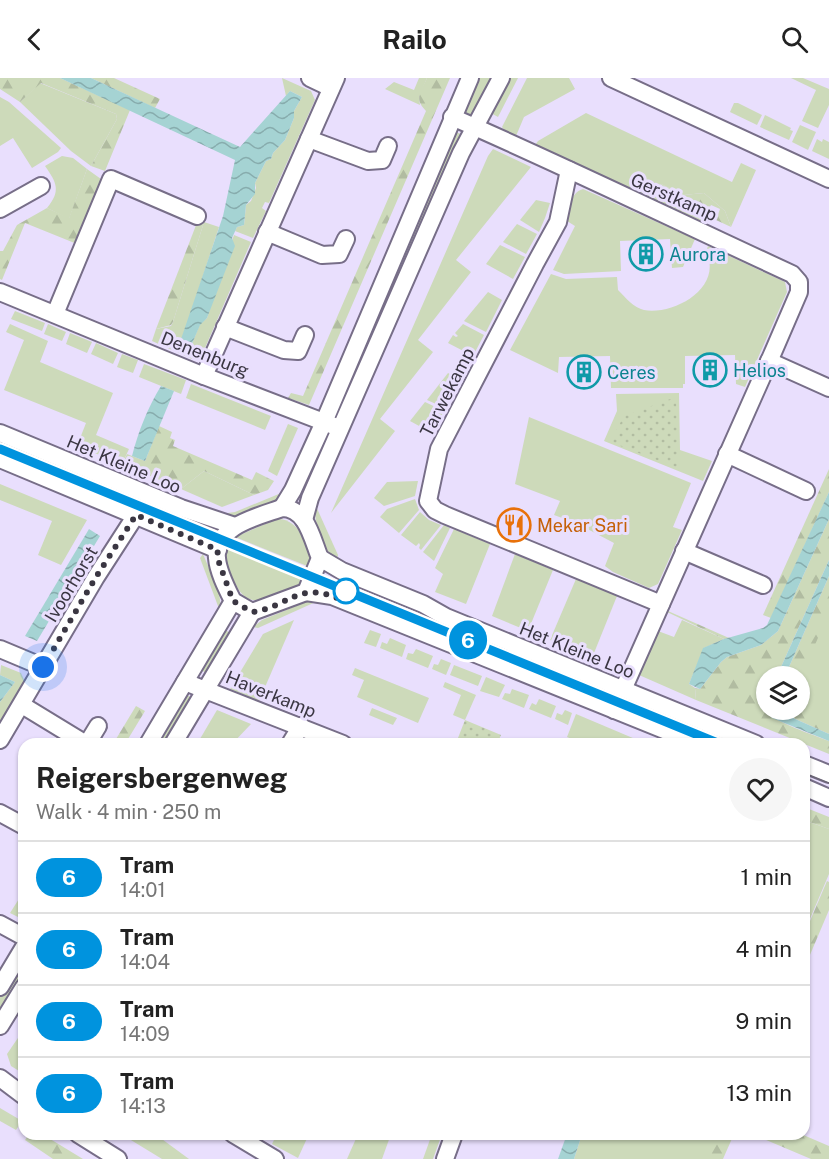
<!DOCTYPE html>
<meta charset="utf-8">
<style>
:root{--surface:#fff;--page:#f6f6f6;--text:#222;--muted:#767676;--line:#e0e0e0}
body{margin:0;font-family:"Public Sans",sans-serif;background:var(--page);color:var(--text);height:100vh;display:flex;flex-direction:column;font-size:22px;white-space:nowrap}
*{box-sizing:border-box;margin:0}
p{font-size:20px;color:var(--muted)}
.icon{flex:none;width:33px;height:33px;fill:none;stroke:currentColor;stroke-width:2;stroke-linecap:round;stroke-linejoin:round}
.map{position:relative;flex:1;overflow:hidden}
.details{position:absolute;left:18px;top:660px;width:792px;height:402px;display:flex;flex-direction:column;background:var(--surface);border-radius:18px;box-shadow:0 2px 4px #0004}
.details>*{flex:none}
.badge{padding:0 12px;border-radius:20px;font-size:21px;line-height:39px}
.tools{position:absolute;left:756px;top:588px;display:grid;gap:12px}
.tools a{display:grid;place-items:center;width:54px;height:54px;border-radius:50%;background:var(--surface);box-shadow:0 2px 4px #0004;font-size:30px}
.you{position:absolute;width:30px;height:30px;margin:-15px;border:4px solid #fff;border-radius:50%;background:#1a73e8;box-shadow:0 0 0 9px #1a73e833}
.map>.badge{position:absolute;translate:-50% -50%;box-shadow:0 0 0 3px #fff}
.round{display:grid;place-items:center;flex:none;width:63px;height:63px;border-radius:32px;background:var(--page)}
.headline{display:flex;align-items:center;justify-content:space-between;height:102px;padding:0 18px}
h1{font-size:28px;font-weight:700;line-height:45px}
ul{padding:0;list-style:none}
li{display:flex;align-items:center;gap:18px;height:72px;padding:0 18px;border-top:2px solid var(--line)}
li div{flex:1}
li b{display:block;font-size:22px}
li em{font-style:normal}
li .badge{min-width:66px;font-weight:700;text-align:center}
header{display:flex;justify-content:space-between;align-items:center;height:78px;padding:0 18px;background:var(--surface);font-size:27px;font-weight:700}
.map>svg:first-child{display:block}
.grass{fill:#cddaba}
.forest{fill:url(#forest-firs)}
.park{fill:url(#park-dots)}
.water{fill:url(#water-waves)}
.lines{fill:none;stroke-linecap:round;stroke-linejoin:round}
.minor-casing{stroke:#776e88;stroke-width:20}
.minor{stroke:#fff;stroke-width:16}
.tram{stroke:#6d6778;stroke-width:1.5}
.line-casing{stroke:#fff;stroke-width:14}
.line{stroke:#0093de;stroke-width:9}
.walk{stroke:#3a3642;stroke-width:6;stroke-dasharray:0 10.8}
.stop-dot{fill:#fff;stroke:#0093de;stroke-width:3}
.labels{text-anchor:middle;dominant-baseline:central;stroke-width:6;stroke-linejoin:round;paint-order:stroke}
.street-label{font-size:18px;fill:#3a3642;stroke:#e9dffd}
.culture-label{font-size:18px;fill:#0d838f;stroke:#e9dffd;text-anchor:start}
.food-label{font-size:18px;fill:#c56008;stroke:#e9dffd;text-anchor:start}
</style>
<header><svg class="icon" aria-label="back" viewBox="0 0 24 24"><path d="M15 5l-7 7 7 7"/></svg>Railo<svg class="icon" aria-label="search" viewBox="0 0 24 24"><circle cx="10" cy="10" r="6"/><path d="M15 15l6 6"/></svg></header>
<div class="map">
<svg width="829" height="1081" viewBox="0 0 829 1081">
<defs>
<pattern id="forest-firs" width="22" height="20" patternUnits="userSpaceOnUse" patternTransform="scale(1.5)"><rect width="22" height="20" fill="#cddaba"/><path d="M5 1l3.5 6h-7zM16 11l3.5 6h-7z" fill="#b1bca1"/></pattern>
<pattern id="park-dots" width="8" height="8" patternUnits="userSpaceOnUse" patternTransform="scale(1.5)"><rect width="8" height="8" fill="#cddaba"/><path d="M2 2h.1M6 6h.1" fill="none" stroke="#b1bca1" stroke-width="1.8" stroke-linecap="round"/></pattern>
<pattern id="water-waves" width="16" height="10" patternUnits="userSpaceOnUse" patternTransform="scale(1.5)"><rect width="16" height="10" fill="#a5d3d3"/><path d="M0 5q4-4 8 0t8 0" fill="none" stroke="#87acad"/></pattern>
</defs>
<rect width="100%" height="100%" fill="#e9dffd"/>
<!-- grass -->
<g class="grass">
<polygon points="282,0 311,13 315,22 269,125 265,124 262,130 266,133 253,160 235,153 237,149 244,147 246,127 251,123 256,110 255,105 266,83 271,81 273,75 285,62 294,40 294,33 302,19 290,13 286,18"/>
<polygon points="419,0 427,0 419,19 420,27 385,11 394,4 414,12"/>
<polygon points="476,0 496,0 477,39 462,33"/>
<polygon points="505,0 518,0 498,39 489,34"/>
<polygon points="527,0 569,0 575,11 524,39 516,58 505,53 502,49"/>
<polygon points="791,0 803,0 829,11 829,27 818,50 802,43 816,12"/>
<polygon points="40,5 116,36 117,41 91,88 71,73 20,24"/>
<polygon points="0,19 9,24 61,70 58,74 32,90 13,60 0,68"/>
<polygon points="734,25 738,25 762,37 757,47 730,34"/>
<polygon points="586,35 732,104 741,85 756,92 731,149 725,133 704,115 683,117 661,106 644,118 535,67 538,63"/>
<polygon points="765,37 791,50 790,52 793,53 789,62 760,49"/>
<polygon points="800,47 816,54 808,72 792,64"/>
<polygon points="456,54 466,58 340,338 332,335"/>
<polygon points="817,61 822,64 823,61 829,64 829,81 812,73"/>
<polygon points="493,71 531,89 456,182 471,194 418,262 433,274 380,341 395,353 331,435 488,78"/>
<path d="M62,78L73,80L87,91L69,141L47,130C61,113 57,105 45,88Z"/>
<path d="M583,111L695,161L683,189L672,190L670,161L620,163L621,193L564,196L553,192L575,148L567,143C570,132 569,115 583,111Z"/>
<polygon points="536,122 550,125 545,140 539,154 520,142"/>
<polygon points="204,144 219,149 181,265 191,268 200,246 207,240 234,157 251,164 202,277 199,280 192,281 152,263 156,251 171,248 173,244"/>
<polygon points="517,146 537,156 526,176 503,164"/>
<polygon points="500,167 525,179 513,201 486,186"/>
<path d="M708,168L785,204L787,214L745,309L736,306L735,277L685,278V306H683V310H611L610,278L559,279L558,295L510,272L551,196L566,201L617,199L618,212C625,219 634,230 644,232C671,237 716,214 709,182L704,179Z"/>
<polygon points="488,214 502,222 486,254 464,243"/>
<polygon points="15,233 45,245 42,253 11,241"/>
<polygon points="10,246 48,263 40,284 113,315 96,357 129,371 122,386 77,368 86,345 4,312 24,262 6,254"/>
<polygon points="48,246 66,254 62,263 44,256"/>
<polygon points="463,246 484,257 473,278 448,265 453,257 456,259 458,258 455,255"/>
<polygon points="70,255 92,264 87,275 66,266"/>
<polygon points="96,265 118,275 113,286 91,276"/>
<polygon points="122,276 138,282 133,295 117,289"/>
<polygon points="144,286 186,302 181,316 139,299"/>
<polygon points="448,295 460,302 445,330 427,322"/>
<polygon points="191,306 271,338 265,352 186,320"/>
<polygon points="679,315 680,372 712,383 703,403 604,363 617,333 616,316"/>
<polygon points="425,324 444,333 432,355 410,343"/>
<polygon points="529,339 691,405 673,449 682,452 658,506 649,510 613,494 605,488 614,465 576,445 554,437 560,423 515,406"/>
<polygon points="288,346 298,350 277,398 268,393"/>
<polygon points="204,393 254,417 222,429 181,411"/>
<polygon points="418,403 415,418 384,428 374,420 387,404"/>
<polygon points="0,406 87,442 61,487 38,477 52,443 0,422"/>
<polygon points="286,413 283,419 234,440 221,436 235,434"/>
<polygon points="415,421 419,432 399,455 380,439 387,431"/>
<path d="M315,426L338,477L337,482C323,474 313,442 315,426Z"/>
<polygon points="420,434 429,442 441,447 421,472 419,470 420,467 419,465 416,468 401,457"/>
<path d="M277,441C300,440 310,471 312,490L235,459Z"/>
<polygon points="444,447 450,450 434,483 423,474"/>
<polygon points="454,451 490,466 466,526 435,514 443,496 435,490"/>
<path d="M227,467L308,501C300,508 289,511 279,516C249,528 242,523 230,494C226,484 223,477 227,467Z"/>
<polygon points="203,476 219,514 221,530 218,528 200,480"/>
<polygon points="515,476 553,492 528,553 492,538"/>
<polygon points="576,501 617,518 592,580 550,562"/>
<polygon points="829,516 829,652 800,632 800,598"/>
<polygon points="313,521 320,522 258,550 253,549 262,542"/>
<polygon points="294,542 259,623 230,611 263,556"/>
<polygon points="682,542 724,561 704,570 689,606 695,610 696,622 639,597 658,553 674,559"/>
<polygon points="225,552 232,556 208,596 201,592"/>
<polygon points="370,552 381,556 376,569 364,565"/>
<polygon points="390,560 406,567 402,579 380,570 382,564 387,566"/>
<polygon points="416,571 433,578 428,590 406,581 408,575 413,576"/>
<polygon points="441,581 451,585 446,597 432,591 434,586 438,587"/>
<polygon points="1,587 21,595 25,604 0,646 0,624 15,604 0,597"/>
<polygon points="454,587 482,598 478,608 450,597"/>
<polygon points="355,590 429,620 418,645 357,619 364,602 352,597"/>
<polygon points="486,599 505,607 499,619 480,613"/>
<polygon points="445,604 476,617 465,642 453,637 461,617 443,609"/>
<polygon points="512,611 529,617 524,630 502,621 505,615 510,616"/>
<polygon points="186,616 193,621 166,666 155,666"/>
<polygon points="539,621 556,628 551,640 529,631 532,625 536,627"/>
<polygon points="372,630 397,640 393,647 369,637"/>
<polygon points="217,632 251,646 232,666 197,666"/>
<polygon points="565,632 572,635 568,647 555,641 557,635 562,637"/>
<polygon points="576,636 647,666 583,666 567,659"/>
<polygon points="804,742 829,751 829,796 804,855"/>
<polygon points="24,881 24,900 0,940 0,919"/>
<polygon points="22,954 24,956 24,996 11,988 7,976"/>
<polygon points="0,1030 22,1043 16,1052 0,1043"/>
<polygon points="121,1056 155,1056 189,1081 162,1081"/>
<polygon points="277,1056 309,1056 298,1080 272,1066"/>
<polygon points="358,1056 391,1056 382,1081 347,1081"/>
<polygon points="432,1056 442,1056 433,1081 423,1081"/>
<polygon points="582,1056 720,1056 710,1081 574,1081"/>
</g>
<!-- forest -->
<g class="forest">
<polygon points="0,0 60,0 130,32 105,93 91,88 117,41 116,36 41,5 20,24 0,11"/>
<polygon points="91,0 114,0 160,21 155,30"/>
<path d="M427,0H450L309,327L288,320L291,315L303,318L426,33C414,21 420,15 427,0Z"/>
<polygon points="87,91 101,101 101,107 77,166 25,145 2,202 0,201 0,173 3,173 17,147 47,130 69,140"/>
<polygon points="661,106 683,117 704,115 725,133 731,149 716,142 720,131 711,127 702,144 644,118"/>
<polygon points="198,142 204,144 173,244 171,247 156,251"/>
<polygon points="159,348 172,354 170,360 175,362 173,368 252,402 256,394 274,403 268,412 254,417 204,393 181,411 122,386 127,376 145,383"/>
<polygon points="829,391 829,414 825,423 771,540 763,537"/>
<path d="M829,441V482L777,598H766C766,605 764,628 766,632C770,643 817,658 829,663V676L696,622L695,610L700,611L721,584L727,579L761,567L778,553Z"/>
<polygon points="829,498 829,534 800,602 800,598 785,598"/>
<polygon points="668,533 729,560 724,561 667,534"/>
<polygon points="136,628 145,633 125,666 113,666"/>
<polygon points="800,630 829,643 829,656 775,632 800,632"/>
<polygon points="804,729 829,739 829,751 804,742"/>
<polygon points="827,803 829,804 829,832 804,891 804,857"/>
<polygon points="24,813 24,833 20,840 10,835"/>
<polygon points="29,1056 42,1056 83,1081 53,1081 25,1062"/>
<polygon points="719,1056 734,1056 723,1081 708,1081"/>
<polygon points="752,1056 801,1056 829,1068 829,1081 811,1081"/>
</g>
<!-- park -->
<g class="park">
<polygon points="676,319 678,390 610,364 624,338"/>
<polygon points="465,642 501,657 497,666 456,665"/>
</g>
<!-- water -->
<g class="water">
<polygon points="60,0 91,0 240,69 290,13 302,19 294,33 294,40 285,62 273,75 271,81 266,83 255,105 255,116 246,127 244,147 237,149 232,160 235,168 207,240 200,247 191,268 180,264 223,138 235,82"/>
<path d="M161,308L174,313L145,383L132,378C138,354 148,329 161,308Z"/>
<polygon points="829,414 829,441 778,553 761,567 727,579 721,584 700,611 689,606 703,570 724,561 763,550 767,547"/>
<polygon points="89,451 100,458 37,563 25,558"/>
<polygon points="829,482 829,498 785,598 777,598"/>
<polygon points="0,597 15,604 0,624"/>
<polygon points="766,623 766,632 775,632 829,656 829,663 772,640 766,631"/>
<polygon points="567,1056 582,1056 574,1081 558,1081"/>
</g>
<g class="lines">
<!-- minor casing -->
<g class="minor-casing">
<g id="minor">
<polyline points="310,0 331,10"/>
<polyline points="611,0 829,101"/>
<path d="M452,39C567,89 679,144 792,196L799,204V214L774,272L614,632"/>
<polyline points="309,61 368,83 382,82 388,68"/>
<polyline points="569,92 558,144 535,186 439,371 428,423 435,432 445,437 661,526"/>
<polyline points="0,131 41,108"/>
<polyline points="267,154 322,177 339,176 346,161"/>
<polyline points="0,214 204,298 334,348"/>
<polyline points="55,236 111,101 197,138"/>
<polyline points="225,249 284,272 298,273 305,257"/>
<polyline points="769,283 829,310"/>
<polyline points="204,298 336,0"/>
<polyline points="0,355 181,430 235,448"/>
<polyline points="727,376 806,413"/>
<polyline points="0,381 218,472"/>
<polyline points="282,430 293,412 324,344 470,0"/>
<path d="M282,430C307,430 312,461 320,480L306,514L252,534L233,523C227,511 218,494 217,480C213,448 260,438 282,430Z"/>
<polyline points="304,442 310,420 461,75 501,0"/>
<polyline points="684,473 763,507"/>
<polyline points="320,480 342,493 423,526 446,539 756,666"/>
<polyline points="306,514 332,518 699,666"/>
<polyline points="0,571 43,589"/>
<polyline points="185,604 343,666"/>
<polyline points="22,627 86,666"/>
<polyline points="0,662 96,499 136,437"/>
<polyline points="87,666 98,648"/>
<polyline points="148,666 233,523"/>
<polyline points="173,666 252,534"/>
<polyline points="290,666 301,648"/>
<polyline points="804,686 829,696"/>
<polyline points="804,709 829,720"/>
<polyline points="0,735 24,748"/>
<polyline points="0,846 24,859"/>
<polyline points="0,909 24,869"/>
<polyline points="0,948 24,909"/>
<polyline points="0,1000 24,1018"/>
<polyline points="78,1056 118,1081"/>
<polyline points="233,1056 275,1081"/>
<polyline points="445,1081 454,1056"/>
</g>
</g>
<!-- minor -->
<use href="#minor" class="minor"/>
<!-- tram -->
<g class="tram">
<polyline points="0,365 735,666"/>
<polyline points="804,695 829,705"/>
</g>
</g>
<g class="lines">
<!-- line casing -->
<g class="line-casing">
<polyline id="line" points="0,371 720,666"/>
</g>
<!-- line -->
<use href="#line" class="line"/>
<!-- walk -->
<path class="walk" d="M43,589L96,499L136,437L218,472L217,479L233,523L252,534C286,530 299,503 337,520L346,513"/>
</g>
<!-- icons -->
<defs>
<g id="building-ring" transform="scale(1.725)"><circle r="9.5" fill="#e9dffd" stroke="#0f9aa8" stroke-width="1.5"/><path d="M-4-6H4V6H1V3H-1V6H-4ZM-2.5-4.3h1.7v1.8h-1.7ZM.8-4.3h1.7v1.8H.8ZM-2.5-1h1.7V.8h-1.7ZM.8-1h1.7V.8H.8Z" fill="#0f9aa8"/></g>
<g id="restaurant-ring" transform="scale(1.725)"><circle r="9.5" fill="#e9dffd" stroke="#e8710a" stroke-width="1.5"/><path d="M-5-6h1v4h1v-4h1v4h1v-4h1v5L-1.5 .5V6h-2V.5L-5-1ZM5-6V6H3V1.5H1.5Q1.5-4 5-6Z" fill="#e8710a"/></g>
</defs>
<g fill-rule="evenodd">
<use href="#building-ring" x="646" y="176"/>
<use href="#building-ring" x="710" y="292"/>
<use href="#building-ring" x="584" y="294"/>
<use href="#restaurant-ring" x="514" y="447"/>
</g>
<!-- markers -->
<circle class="stop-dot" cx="346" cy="513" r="12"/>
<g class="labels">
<!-- street labels -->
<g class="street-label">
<text transform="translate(674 119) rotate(24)">Gerstkamp</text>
<text transform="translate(205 276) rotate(22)">Denenburg</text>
<text transform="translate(447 314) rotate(-63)">Tarwekamp</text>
<text transform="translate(124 386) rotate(23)">Het Kleine Loo</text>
<text transform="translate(71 506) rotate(-59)">Ivoorhorst</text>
<text transform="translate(577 572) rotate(22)">Het Kleine Loo</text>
<text transform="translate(271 616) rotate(22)">Haverkamp</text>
</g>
<!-- culture labels -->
<g class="culture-label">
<text x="669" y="176">Aurora</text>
<text x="733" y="292">Helios</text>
<text x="607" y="294">Ceres</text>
</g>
<!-- food labels -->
<g class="food-label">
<text x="537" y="447">Mekar Sari</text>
</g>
</g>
</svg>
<div class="tools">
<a><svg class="icon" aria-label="layers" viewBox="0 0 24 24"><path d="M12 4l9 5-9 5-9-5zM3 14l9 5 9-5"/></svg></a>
</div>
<div class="you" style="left:43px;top:589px"></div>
<b class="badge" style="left:468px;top:562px;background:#0093de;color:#fff">6</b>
<section class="details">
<div class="headline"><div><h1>Reigersbergenweg</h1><p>Walk · 4 min · 250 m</p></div><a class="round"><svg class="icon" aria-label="heart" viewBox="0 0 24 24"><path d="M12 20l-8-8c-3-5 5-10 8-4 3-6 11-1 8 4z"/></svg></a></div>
<ul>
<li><span class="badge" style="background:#0093de;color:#fff">6</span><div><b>Tram</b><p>14:01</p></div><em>1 min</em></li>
<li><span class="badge" style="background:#0093de;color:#fff">6</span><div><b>Tram</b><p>14:04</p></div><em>4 min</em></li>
<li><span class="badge" style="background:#0093de;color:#fff">6</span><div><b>Tram</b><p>14:09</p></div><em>9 min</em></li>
<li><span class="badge" style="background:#0093de;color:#fff">6</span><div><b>Tram</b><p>14:13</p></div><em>13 min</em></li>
</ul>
</section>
</div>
